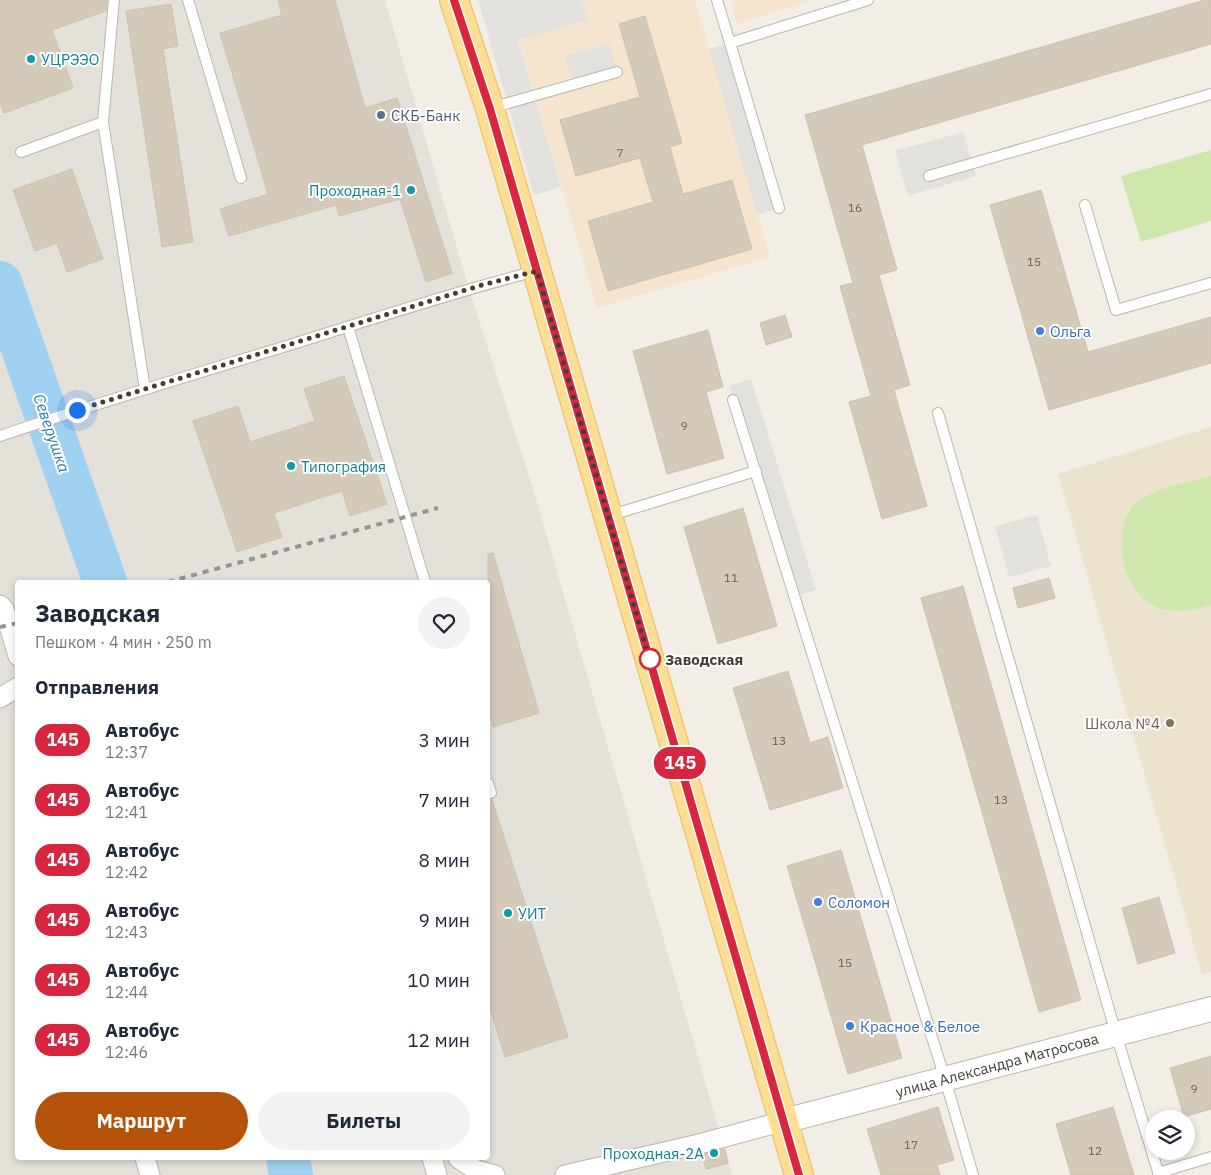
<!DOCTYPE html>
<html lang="ru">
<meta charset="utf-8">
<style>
:root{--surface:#fff;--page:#f2f2f3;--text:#1f2937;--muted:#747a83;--accent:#b45309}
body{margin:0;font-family:"IBM Plex Sans",sans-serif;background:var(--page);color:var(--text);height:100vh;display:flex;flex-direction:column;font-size:19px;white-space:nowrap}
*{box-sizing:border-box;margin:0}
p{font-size:16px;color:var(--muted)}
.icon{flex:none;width:28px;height:28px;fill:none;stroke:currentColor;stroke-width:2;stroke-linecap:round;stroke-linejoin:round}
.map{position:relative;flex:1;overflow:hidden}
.details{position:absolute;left:15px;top:580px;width:475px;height:580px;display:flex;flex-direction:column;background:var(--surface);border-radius:5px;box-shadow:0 2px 8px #0003}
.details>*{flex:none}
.badge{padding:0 10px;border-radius:16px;font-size:18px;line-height:32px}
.buttons{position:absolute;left:1145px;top:1110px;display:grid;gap:10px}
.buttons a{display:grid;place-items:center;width:50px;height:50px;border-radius:50%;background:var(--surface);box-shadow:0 2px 8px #0003;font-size:25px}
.you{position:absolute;width:25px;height:25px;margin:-12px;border:4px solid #fff;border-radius:50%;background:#1a73e8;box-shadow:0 0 0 8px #1a73e833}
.map>.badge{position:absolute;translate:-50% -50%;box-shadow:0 0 0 2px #fff}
h2{padding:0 20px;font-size:19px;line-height:45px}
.round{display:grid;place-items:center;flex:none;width:52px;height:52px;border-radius:26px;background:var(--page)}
.overview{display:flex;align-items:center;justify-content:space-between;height:85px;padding:0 20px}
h1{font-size:24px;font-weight:700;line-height:38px}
.action{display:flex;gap:10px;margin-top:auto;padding:10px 20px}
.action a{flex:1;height:58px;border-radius:30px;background:var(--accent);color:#fff;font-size:20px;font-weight:700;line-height:58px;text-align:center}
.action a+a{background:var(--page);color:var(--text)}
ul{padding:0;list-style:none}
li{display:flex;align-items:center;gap:15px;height:60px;padding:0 20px}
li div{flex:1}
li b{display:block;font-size:19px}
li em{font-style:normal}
li .badge{min-width:55px;font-weight:700;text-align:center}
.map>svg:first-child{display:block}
.commercial{fill:#f5e5cf}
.industrial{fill:#e4e0da;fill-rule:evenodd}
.education{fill:#ece3cf}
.green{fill:#cee7ad}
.parking{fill:#e3e1dd}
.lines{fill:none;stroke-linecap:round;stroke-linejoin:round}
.river{stroke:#a0d1f0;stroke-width:44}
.building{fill:#d4caba;stroke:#cfc1ae}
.service-casing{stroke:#beb6a7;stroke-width:12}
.minor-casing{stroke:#beb6a7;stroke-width:21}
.tertiary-casing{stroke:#beb6a7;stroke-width:26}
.primary-casing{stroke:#e3bb62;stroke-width:30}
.service{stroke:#fff;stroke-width:10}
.minor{stroke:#fff;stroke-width:19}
.tertiary{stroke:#fff;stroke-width:24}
.primary{stroke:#fede92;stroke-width:28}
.rail{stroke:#959595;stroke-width:4;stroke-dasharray:6 6;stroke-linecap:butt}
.line-casing{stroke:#fff;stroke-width:11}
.line{stroke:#d7263d;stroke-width:8}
.walk{stroke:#453e35;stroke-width:5;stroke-dasharray:0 9}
.culture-dot{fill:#0f9aa8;stroke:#fff;stroke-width:2}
.service-dot{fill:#5c6f8a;stroke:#fff;stroke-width:2}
.shop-dot{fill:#3f7fe0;stroke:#fff;stroke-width:2}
.stop-dot{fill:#fff;stroke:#d7263d;stroke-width:2.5}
.education-dot{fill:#8d6e63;stroke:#fff;stroke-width:2}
.labels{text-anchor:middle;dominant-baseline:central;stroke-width:4;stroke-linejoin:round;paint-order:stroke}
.number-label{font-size:12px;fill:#696156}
.culture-label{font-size:15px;fill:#0d838f;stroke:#fff;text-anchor:start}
.service-label{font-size:15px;fill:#4e5e75;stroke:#fff;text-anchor:start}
.shop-label{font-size:15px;fill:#366cbe;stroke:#fff;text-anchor:start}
.stop-label{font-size:15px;font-weight:bold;fill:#453e35;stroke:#fff;text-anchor:start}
.education-label{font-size:15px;fill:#785e54;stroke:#fff;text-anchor:end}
.street-label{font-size:15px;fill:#453e35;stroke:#fff}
.water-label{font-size:16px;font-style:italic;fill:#2e7bb0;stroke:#fff}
</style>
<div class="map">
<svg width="1211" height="1175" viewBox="0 0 1211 1175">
<rect width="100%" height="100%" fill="#f2eee5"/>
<!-- commercial -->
<g class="commercial">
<polygon points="569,0 695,0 770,257 597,308 512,17"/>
<polygon points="736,0 813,0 737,24 731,2"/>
</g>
<!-- industrial -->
<path class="industrial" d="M0,0H385L469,289L534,492L732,1175H0ZM18,582H488V1158H18Z"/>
<!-- education -->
<polygon class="education" points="1211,427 1211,972 1202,974 1058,474"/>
<!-- green -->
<g class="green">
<polygon points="1211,150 1211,221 1141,242 1121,176"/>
<path d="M1211,476V605C1193,610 1177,614 1159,608C1123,596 1110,534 1133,506C1148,489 1189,482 1211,476Z"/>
</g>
<!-- parking -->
<g class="parking">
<polygon points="478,0 582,0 587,20 518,40 561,187 534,195"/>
<polygon points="609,43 617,72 574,85 565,56"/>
<polygon points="730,43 779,208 757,215 709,49"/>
<polygon points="963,132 976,176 908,196 895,151"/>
<polygon points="751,379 816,590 795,596 729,386"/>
<polygon points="1037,515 1051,566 1009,577 995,526"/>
</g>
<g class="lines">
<!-- river -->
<g class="river">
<polyline points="0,283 105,582"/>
<polyline points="288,1158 291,1175"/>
</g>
</g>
<!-- building -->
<g class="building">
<polygon points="0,0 107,0 106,11 52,30 73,88 4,113 0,102"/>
<polygon points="278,0 335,0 365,108 397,98 452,273 426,282 400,199 339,216 336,205 229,236 220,209 268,194 220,33 282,15"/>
<polygon points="1205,0 1211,0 1211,44 862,145 897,270 879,275 910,385 894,390 927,506 882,519 849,402 871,396 840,286 853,283 805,115"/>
<polygon points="171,4 178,46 163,49 193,242 162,247 126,11"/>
<polygon points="645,16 682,143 670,147 683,194 732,180 752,249 608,291 588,221 653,202 640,158 576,176 560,120 640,97 619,24"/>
<polygon points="72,169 103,259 67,272 57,243 35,251 13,190"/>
<polygon points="1041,190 1088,352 1211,317 1211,363 1049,410 990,205"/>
<polygon points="785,315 792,337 766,345 760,323"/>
<polygon points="708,330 723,387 706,392 724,458 667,474 633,351"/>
<polygon points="344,376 387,504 350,516 342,491 274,513 282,537 237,552 193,421 238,406 250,442 315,421 304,389"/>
<polygon points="743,508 777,626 718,644 684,527"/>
<polygon points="493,553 539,713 493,727 488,708 488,554"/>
<polygon points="1049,578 1055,598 1018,608 1013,588"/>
<polygon points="963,586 1081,1000 1039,1012 921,598"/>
<polygon points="788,671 810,743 828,737 843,788 770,810 733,688"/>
<polygon points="488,799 492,800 568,1037 505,1057 488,1002"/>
<polygon points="841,850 902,1058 848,1074 787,866"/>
<polygon points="1159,897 1175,953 1138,964 1122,908"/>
<polygon points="1211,1056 1211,1109 1184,1117 1170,1068"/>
<polygon points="938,1107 954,1160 937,1165 940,1175 881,1175 867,1129"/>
<polygon points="1113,1107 1134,1175 1071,1175 1056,1124"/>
<polygon points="725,1149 728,1163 706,1169 702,1155"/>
</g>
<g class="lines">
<!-- service casing -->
<g class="service-casing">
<g id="service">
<polyline points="114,0 103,122 145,389"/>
<polyline points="188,0 241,178"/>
<polyline points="717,0 730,43 868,0"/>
<polyline points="730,43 779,208"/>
<polyline points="491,108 617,72"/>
<polyline points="21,152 103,122"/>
<polyline points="929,176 1211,94"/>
<polyline points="1085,205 1116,310 1211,283"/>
<polyline points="348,327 425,582"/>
<polyline points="733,400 945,1079 973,1175"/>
<polyline points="938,413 1116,1034 1159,1175"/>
<path d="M0,436C97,403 195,374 293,344C373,319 454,292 536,271"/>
<polyline points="608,516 756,471"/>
<polyline points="488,783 491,793"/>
<polyline points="1158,1173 1211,1157"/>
</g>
</g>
<!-- minor casing -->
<g class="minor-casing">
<g id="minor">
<polyline points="0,605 4,609 18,656"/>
<polyline points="0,698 18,687"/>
<polyline points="145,1158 150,1175"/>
<polyline points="432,1158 437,1175"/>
<polyline points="458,1158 476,1170 495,1175"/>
<polyline points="565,1175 699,1144 784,1121"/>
</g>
</g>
<!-- tertiary casing -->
<g class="tertiary-casing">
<polyline id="tertiary" points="784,1121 1211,1009"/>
</g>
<!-- primary casing -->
<g class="primary-casing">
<polyline id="primary" points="454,0 490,109 799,1175"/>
</g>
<!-- service -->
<use href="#service" class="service"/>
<!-- minor -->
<use href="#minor" class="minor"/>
<!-- tertiary -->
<use href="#tertiary" class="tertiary"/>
<!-- primary -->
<use href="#primary" class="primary"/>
<!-- rail -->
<g class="rail">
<polyline points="168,582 438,508"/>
<polyline points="0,627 18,623"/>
</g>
</g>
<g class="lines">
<!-- line casing -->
<g class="line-casing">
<polyline id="line" points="454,0 490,109 799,1175"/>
</g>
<!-- line -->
<use href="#line" class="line"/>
<!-- walk -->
<polyline class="walk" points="77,410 482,285 537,271 652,668 650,659"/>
</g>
<!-- markers -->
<g class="culture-dot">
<circle cx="31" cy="59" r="5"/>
<circle cx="411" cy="190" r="5"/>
<circle cx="291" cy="466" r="5"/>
<circle cx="508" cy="913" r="5"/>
<circle cx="714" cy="1153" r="5"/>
</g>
<circle class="service-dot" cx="381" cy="115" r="5"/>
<g class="shop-dot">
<circle cx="1040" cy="331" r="5"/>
<circle cx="818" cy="902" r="5"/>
<circle cx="850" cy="1026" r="5"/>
</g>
<circle class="stop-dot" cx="650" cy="659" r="10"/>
<circle class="education-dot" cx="1170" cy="723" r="5"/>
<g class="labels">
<!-- number labels -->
<g class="number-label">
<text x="620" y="152">7</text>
<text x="855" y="207">16</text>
<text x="1034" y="261">15</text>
<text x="684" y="425">9</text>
<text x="731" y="577">11</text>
<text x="779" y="740">13</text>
<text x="1001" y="799">13</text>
<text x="845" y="962">15</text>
<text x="1194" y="1088">9</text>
<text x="911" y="1144">17</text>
<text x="1095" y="1150">12</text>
</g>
<!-- culture labels -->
<g class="culture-label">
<text x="41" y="59">УЦРЭЭО</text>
<text x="401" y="190" text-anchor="end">Проходная-1</text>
<text x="301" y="466">Типография</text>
<text x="518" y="913">УИТ</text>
<text x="704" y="1153" text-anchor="end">Проходная-2А</text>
</g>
<!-- service labels -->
<g class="service-label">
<text x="391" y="115">СКБ-Банк</text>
</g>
<!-- shop labels -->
<g class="shop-label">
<text x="1050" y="331">Ольга</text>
<text x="828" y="902">Соломон</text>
<text x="860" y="1026">Красное &amp; Белое</text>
</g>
<!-- stop labels -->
<g class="stop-label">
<text x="665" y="659">Заводская</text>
</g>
<!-- education labels -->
<g class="education-label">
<text x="1160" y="723">Школа №4</text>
</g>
<!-- street labels -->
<g class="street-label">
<text transform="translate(997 1065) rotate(-15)">улица Александра Матросова</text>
</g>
<!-- water labels -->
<g class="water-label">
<text transform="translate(52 433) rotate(71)">Северушка</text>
</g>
</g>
</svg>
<div class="buttons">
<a><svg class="icon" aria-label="layers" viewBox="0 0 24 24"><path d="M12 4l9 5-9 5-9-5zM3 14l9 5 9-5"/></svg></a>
</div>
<div class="you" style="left:77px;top:410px"></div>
<b class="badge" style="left:680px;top:763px;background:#d7263d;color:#fff">145</b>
<section class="details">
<div class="overview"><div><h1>Заводская</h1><p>Пешком · 4 мин · 250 m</p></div><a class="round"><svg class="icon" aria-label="heart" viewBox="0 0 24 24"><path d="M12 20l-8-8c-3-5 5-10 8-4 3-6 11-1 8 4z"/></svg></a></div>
<h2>Отправления</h2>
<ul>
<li><span class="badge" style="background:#d7263d;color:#fff">145</span><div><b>Автобус</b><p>12:37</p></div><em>3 мин</em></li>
<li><span class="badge" style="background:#d7263d;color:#fff">145</span><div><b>Автобус</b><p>12:41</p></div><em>7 мин</em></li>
<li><span class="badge" style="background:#d7263d;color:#fff">145</span><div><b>Автобус</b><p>12:42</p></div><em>8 мин</em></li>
<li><span class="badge" style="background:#d7263d;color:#fff">145</span><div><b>Автобус</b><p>12:43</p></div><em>9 мин</em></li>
<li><span class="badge" style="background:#d7263d;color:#fff">145</span><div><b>Автобус</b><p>12:44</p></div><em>10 мин</em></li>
<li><span class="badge" style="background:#d7263d;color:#fff">145</span><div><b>Автобус</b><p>12:46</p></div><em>12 мин</em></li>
</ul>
<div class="action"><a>Маршрут</a><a>Билеты</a></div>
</section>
</div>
